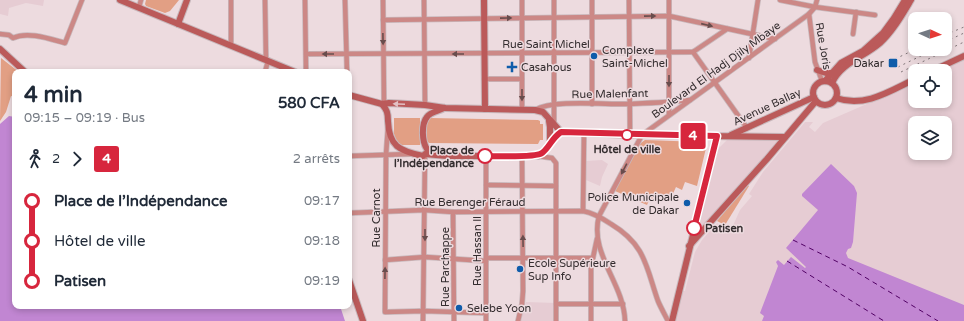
<!DOCTYPE html>
<html lang="fr">
<meta charset="utf-8">
<style>
:root{--surface:#fff;--page:#f6f6f7;--text:#1f2937;--muted:#747a83}
body{margin:0;font-family:"Varela Round",sans-serif;background:var(--page);color:var(--text);height:100vh;display:flex;flex-direction:column;font-size:15px;white-space:nowrap}
*{box-sizing:border-box;margin:0}
p{font-size:13px;color:var(--muted)}
.icon{flex:none;width:22px;height:22px;fill:none;stroke:currentColor;stroke-width:2;stroke-linecap:round;stroke-linejoin:round}
.map{position:relative;flex:1;overflow:hidden}
.side{position:absolute;left:12px;top:69px;width:340px;height:240px;display:flex;flex-direction:column;background:var(--surface);border-radius:8px;box-shadow:0 2px 6px #0003}
.side>*{flex:none}
.badge{padding:0 8px;border-radius:3px;font-size:14px;line-height:26px}
.needle{width:26px;rotate:93deg}
.buttons{position:absolute;left:908px;top:12px;display:grid;gap:8px}
.buttons a{display:grid;place-items:center;width:44px;height:44px;border-radius:8px;background:var(--surface);box-shadow:0 2px 6px #0003;font-size:20px}
.map>.badge{position:absolute;translate:-50% -50%;box-shadow:0 0 0 2px #fff}
.legs{display:flex;align-items:center;gap:6px;height:44px;padding:0 12px;font-size:13px}
.legs p{margin-inline-start:auto}
.headline{display:flex;align-items:center;justify-content:space-between;height:68px;padding:0 12px}
h1{font-size:22px;font-weight:800;line-height:30px}
ul{padding:0 12px;list-style:none}
li{display:flex;align-items:center;gap:14px;height:40px;font-size:15px}
li i{display:grid;place-items:center;width:6px;height:100%;margin:0 5px;background:currentColor}
li i::after{content:'';width:10px;height:10px;margin:-5px;border:3px solid;border-radius:50%;background:var(--surface)}
li p{margin-inline-start:auto}
li:first-child i{background:linear-gradient(#0000 50%,currentColor 0)}
li:last-child i{background:linear-gradient(currentColor 50%,#0000 0)}
.map>svg:first-child{display:block}
.built{fill:#e6ccd3;fill-rule:evenodd}
.green{fill:#e29f84}
.water{fill:#c186d2}
.lines{fill:none;stroke-linecap:round;stroke-linejoin:round}
.ferry{stroke:#510164;stroke-width:1;stroke-dasharray:5 4;stroke-linecap:butt}
.street-casing{stroke:#c8b8bc;stroke-width:6}
.secondary-casing{stroke:#c8b8bc;stroke-width:8}
.street{stroke:#cc8886;stroke-width:4.5}
.secondary{stroke:#bb5a5a;stroke-width:6}
.rail{stroke:#817679;stroke-width:1;stroke-dasharray:2 4;stroke-linecap:butt}
.oneway{fill:#694d4d}
.oneway2{fill:#e3c1c4}
.line-1-casing{stroke:#fff;stroke-width:9}
.line-1{stroke:#d7263d;stroke-width:6}
.poi-dot{fill:#0f5caa;stroke:#eddbdf;stroke-width:1.5}
.stop-1-dot{fill:#fff;stroke:#d7263d;stroke-width:2}
.labels{text-anchor:middle;dominant-baseline:central;stroke-width:3;stroke-linejoin:round;paint-order:stroke}
.street-label{font-size:11px;fill:#342d2f;stroke:#eddbdf}
.poi-label{font-size:11px;fill:#342d2f;stroke:#eddbdf;text-anchor:start}
.stop-label{font-size:11px;font-weight:bold;fill:#342d2f;stroke:#eddbdf}
</style>
<div class="map">
<svg width="964" height="321" viewBox="0 0 964 321">
<rect width="100%" height="100%" fill="#eddbdf"/>
<!-- built -->
<g class="built">
<polygon points="0,0 44,0 43,6 26,3 9,8 8,16 0,14"/>
<path d="M964,60V321H675L682,291H685L695,252L702,240L717,223L731,230L740,210L752,196L749,194L763,172L805,122H813L809,127L815,132L823,123L915,83V101H945V71H940ZM915,123H945V153H915Z"/>
<polygon points="728,139 780,139 693,240 716,153 719,148"/>
<polygon points="602,160 608,164 602,177 600,186 586,180 586,161"/>
<polygon points="526,302 556,303 554,321 519,321"/>
</g>
<!-- green -->
<g class="green">
<polygon points="146,0 179,0 170,11 165,13 146,6 145,4"/>
<polygon points="1,58 19,72 15,72 15,97 11,96 6,112 0,121"/>
<polygon points="394,118 420,118 420,145 398,145 394,134"/>
<polygon points="430,118 538,120 540,121 540,124 543,124 543,140 540,140 538,144 429,143 427,141 427,122"/>
<polygon points="645,140 702,142 706,148 697,186 685,182 682,190 676,187 670,200 660,196 657,201 650,198 647,205 615,191 638,145"/>
<polygon points="747,185 749,186 725,225 717,221"/>
</g>
<!-- water -->
<g class="water">
<polygon points="9,116 15,117 15,306 340,306 345,321 0,321 0,124"/>
<polygon points="831,164 854,186 857,193 853,242 851,248 848,249 846,253 848,258 964,305 964,321 762,321 764,316 760,313 778,266 776,262 778,260 784,265 791,257 805,268 806,267 786,248 818,210 802,196 802,194"/>
</g>
<g class="lines">
<!-- ferry -->
<g class="ferry">
<polyline points="793,240 848,267 938,321"/>
<polyline points="787,261 884,321"/>
</g>
<!-- street casing -->
<g class="street-casing">
<g id="street">
<polyline points="231,0 231,46"/>
<polyline points="265,0 266,60"/>
<polyline points="305,0 306,72"/>
<polyline points="345,0 347,72"/>
<polyline points="383,0 384,104"/>
<polyline points="424,0 425,105"/>
<polyline points="522,0 522,109"/>
<polyline points="592,0 592,104"/>
<polyline points="629,0 630,135"/>
<polyline points="669,0 669,115"/>
<polyline points="780,0 815,7 875,15"/>
<polyline points="139,7 141,0"/>
<polyline points="809,14 815,62 822,81"/>
<polyline points="383,20 669,16 775,39"/>
<path d="M0,34L9,35L13,38C28,31 50,39 65,43L82,0"/>
<polyline points="853,34 856,12"/>
<polyline points="693,52 747,128"/>
<polyline points="693,52 727,29"/>
<polyline points="306,54 693,52"/>
<polyline points="749,58 758,0"/>
<polyline points="265,72 268,61"/>
<polyline points="484,79 522,79"/>
<path d="M535,110C554,99 607,105 631,104C650,103 670,102 690,100"/>
<polyline points="554,124 554,0"/>
<polyline points="388,127 386,155 385,312 424,311 486,313"/>
<polyline points="349,156 411,154"/>
<polyline points="538,156 552,158 556,163 556,321"/>
<polyline points="486,185 556,186"/>
<polyline points="583,211 584,133"/>
<polyline points="453,212 454,321"/>
<path d="M349,213L424,210L453,212L583,211C594,213 602,218 611,224C646,245 646,267 658,301C661,308 665,315 668,321"/>
<polyline points="486,258 593,258"/>
<polyline points="385,260 425,257 486,261"/>
<polyline points="556,304 623,304"/>
<polyline points="423,321 425,154"/>
<polyline points="486,321 486,156"/>
<polyline points="518,321 522,304 523,291 522,156"/>
<polyline points="591,321 591,267 597,239"/>
<path d="M625,321C624,283 589,254 599,216L642,135L809,14L815,7L817,0"/>
</g>
</g>
<!-- secondary casing -->
<g class="secondary-casing">
<g id="secondary">
<polyline points="120,0 295,72"/>
<polyline points="484,0 485,109"/>
<polyline points="178,24 187,0"/>
<polyline points="0,49 25,72"/>
<polyline points="817,70 826,73 832,73"/>
<polyline points="932,71 964,56"/>
<circle cx="825" cy="93" r="12"/>
<polyline points="825,81 841,63 863,51 883,33 894,18 905,0"/>
<path d="M832,83C841,63 864,57 880,43C893,31 902,15 911,0"/>
<polyline points="349,95 382,104 389,103 425,105 445,108 535,110 543,112 561,132"/>
<path d="M836,98C865,108 890,91 915,79"/>
<path d="M382,104C387,110 388,113 388,121C389,146 399,151 423,156L425,154L447,156H538C548,149 551,139 561,132"/>
<polyline points="549,121 550,127 550,142"/>
<polyline points="561,132 630,135 785,137"/>
<polyline points="731,135 814,97"/>
<path d="M436,153C433,152 430,151 427,149C422,142 421,124 427,117C430,112 439,111 444,108"/>
<polyline points="689,246 767,159 816,101"/>
<polyline points="349,280 363,321"/>
<polyline points="672,321 717,136"/>
</g>
</g>
<!-- street -->
<use href="#street" class="street"/>
<!-- secondary -->
<use href="#secondary" class="secondary"/>
<!-- rail -->
<g class="rail">
<polyline points="945,35 964,27"/>
<polyline points="945,42 964,33"/>
<polyline points="895,59 916,49"/>
<polyline points="898,67 929,52"/>
<polyline points="901,72 964,42"/>
</g>
</g>
<!-- one-way arrows -->
<defs><path id="oneway-solid" d="M-6-.8H1V-3.2L6.5 0L1 3.2V.8H-6Z"/></defs>
<g class="oneway">
<use href="#oneway-solid" transform="translate(650 16) rotate(-1)"/>
<use href="#oneway-solid" transform="translate(506 18) rotate(-1)"/>
<use href="#oneway-solid" transform="translate(707 25) rotate(13)"/>
<use href="#oneway-solid" transform="translate(383 39) rotate(89)"/>
<use href="#oneway-solid" transform="translate(328 54) rotate(180)"/>
<use href="#oneway-solid" transform="translate(458 54) rotate(180)"/>
<use href="#oneway-solid" transform="translate(669 81) rotate(90)"/>
<use href="#oneway-solid" transform="translate(522 95) rotate(90)"/>
<use href="#oneway-solid" transform="translate(624 169) rotate(118)"/>
<use href="#oneway-solid" transform="translate(425 235) rotate(90)"/>
<use href="#oneway-solid" transform="translate(523 241) rotate(-91)"/>
<use href="#oneway-solid" transform="translate(385 273) rotate(-89)"/>
</g>
<use class="oneway2" href="#oneway-solid" transform="translate(399 104) rotate(-177)"/>
<g class="lines">
<!-- line-1 casing -->
<g class="line-1-casing">
<path id="line-1" d="M485,156C495,156 535,158 542,153C550,147 551,139 561,132L717,136L694,228"/>
</g>
<!-- line-1 -->
<use href="#line-1" class="line-1"/>
</g>
<!-- markers -->
<g class="poi-dot">
<circle cx="594" cy="56" r="4"/>
<rect x="888" y="58" width="10" height="10" rx="2"/>
<path d="M510 61h4v4h4v4h-4v4h-4v-4h-4v-4h4z"/>
<circle cx="687" cy="203" r="4"/>
<circle cx="520" cy="269" r="4"/>
<circle cx="459" cy="308" r="4"/>
</g>
<g class="stop-1-dot">
<circle cx="627" cy="135" r="5"/>
<circle cx="485" cy="156" r="7"/>
<circle cx="694" cy="228" r="7"/>
</g>
<g class="labels">
<!-- street labels -->
<g class="street-label">
<text x="546" y="44">Rue Saint Michel</text>
<text transform="translate(823 46) rotate(80)">Rue Joris</text>
<text transform="translate(716 70) rotate(-36)">Boulevard El Hadj Djily Mbaye</text>
<text transform="translate(610 94) rotate(-1)">Rue Malenfant</text>
<text transform="translate(767 107) rotate(-25)">Avenue Ballay</text>
<text x="470" y="202">Rue Berenger Féraud</text>
<text transform="translate(376 218) rotate(-90)">Rue Carnot</text>
<text transform="translate(477 251) rotate(-90)">Rue Hassan ll</text>
<text transform="translate(445 267) rotate(-90)">Rue Parchappe</text>
</g>
<!-- poi labels -->
<g class="poi-label">
<text x="602" y="50">Complexe<tspan x="602" dy="13">Saint-Michel</tspan></text>
<text x="884" y="63" text-anchor="end">Dakar</text>
<text x="521" y="67">Casahous</text>
<text x="679" y="197" text-anchor="end">Police Municipale<tspan x="679" dy="13">de Dakar</tspan></text>
<text x="528" y="263">Ecole Supérieure<tspan x="528" dy="13">Sup Info</tspan></text>
<text x="467" y="308">Selebe Yoon</text>
</g>
<!-- stop labels -->
<g class="stop-label">
<text x="627" y="149">Hôtel de ville</text>
<text x="474" y="150" text-anchor="end">Place de<tspan x="474" dy="13">l’Indépendance</tspan></text>
<text x="705" y="228" text-anchor="start">Patisen</text>
</g>
</g>
</svg>
<div class="buttons">
<a><svg class="needle" viewBox="-14 -14 28 28"><path d="M0-13l5 13h-10z" fill="#e53935"/><path d="M0 13l5-13h-10z" fill="#747a83"/></svg></a>
<a><svg class="icon" aria-label="locate" viewBox="0 0 24 24"><circle cx="12" cy="12" r="6"/><path d="M12 2v4M12 18v4M2 12h4M18 12h4"/></svg></a>
<a><svg class="icon" aria-label="layers" viewBox="0 0 24 24"><path d="M12 4l9 5-9 5-9-5zM3 14l9 5 9-5"/></svg></a>
</div>
<b class="badge" style="left:693px;top:136px;background:#d7263d;color:#fff">4</b>
<section class="side">
<div class="headline"><div><h1>4 min</h1><p>09:15 – 09:19 · Bus</p></div><b>580 CFA</b></div>
<div class="legs"><svg class="icon" aria-label="walk" viewBox="0 0 24 24"><circle cx="13" cy="4" r="2"/><path d="M13 8l-2 6 4 7M11 14l-3 7M7 12l3-4h3l4 4"/></svg>2<svg class="icon" aria-label="forward" viewBox="0 0 24 24"><path d="M9 5l7 7-7 7"/></svg><b class="badge" style="background:#d7263d;color:#fff">4</b><p>2 arrêts</p></div>
<ul>
<li><i style="color:#d7263d"></i><b>Place de l’Indépendance</b><p>09:17</p></li>
<li><i style="color:#d7263d"></i><span>Hôtel de ville</span><p>09:18</p></li>
<li><i style="color:#d7263d"></i><b>Patisen</b><p>09:19</p></li>
</ul>
</section>
</div>
